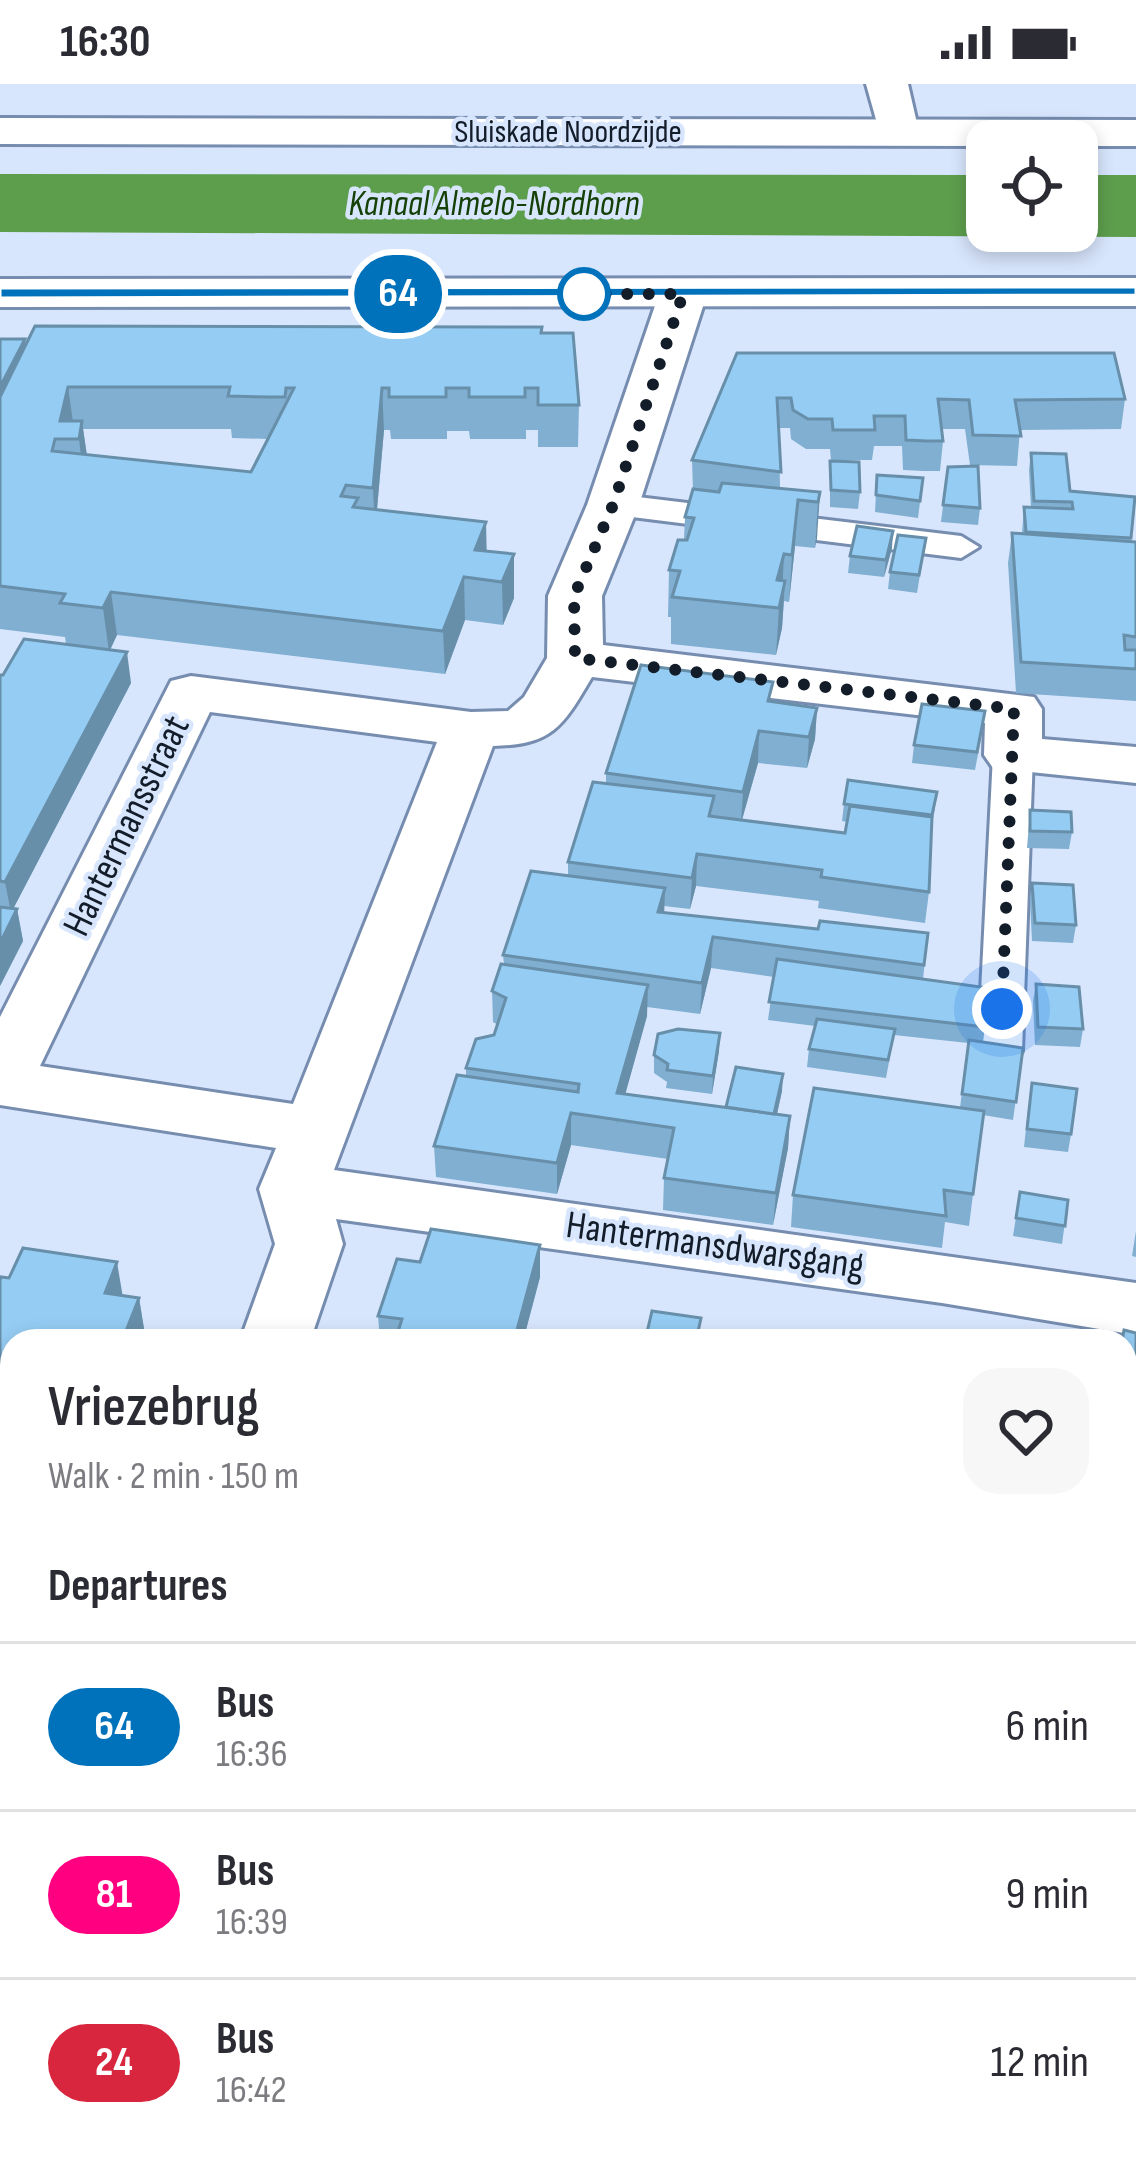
<!DOCTYPE html>
<meta charset="utf-8">
<style>
:root{--surface:#fff;--page:#f7f7f7;--text:#2b2b33;--muted:#7c7c81;--line:#e1e1e2}
body{margin:0;font-family:"Sofia Sans Condensed",sans-serif;background:var(--page);color:var(--text);height:100vh;display:flex;flex-direction:column;font-size:45px;white-space:nowrap}
*{box-sizing:border-box;margin:0}
p{font-size:39px;color:var(--muted)}
.icon{flex:none;width:66px;height:66px;fill:none;stroke:currentColor;stroke-width:2;stroke-linecap:round;stroke-linejoin:round}
.map{position:relative;flex:1;overflow:hidden}
.drawer{position:absolute;left:0px;top:1245px;width:1137px;height:840px;display:flex;flex-direction:column;background:var(--surface);border-radius:36px 36px 0 0;box-shadow:0 6px 18px #0003}
.drawer>*{flex:none}
.badge{padding:0 24px;border-radius:39px;font-size:42px;line-height:78px}
.fabs{position:absolute;left:966px;top:36px;display:grid;gap:24px}
.fabs a{display:grid;place-items:center;width:132px;height:132px;border-radius:24px;background:var(--surface);box-shadow:0 6px 18px #0003;font-size:60px}
.you{position:absolute;width:60px;height:60px;margin:-30px;border:9px solid #fff;border-radius:50%;background:#1a73e8;box-shadow:0 0 0 18px #1a73e833}
.map>.badge{position:absolute;translate:-50% -50%;box-shadow:0 0 0 6px #fff}
h2{padding:0 48px;font-size:45px;line-height:108px}
.round{display:grid;place-items:center;flex:none;width:126px;height:126px;border-radius:36px;background:var(--page)}
.head{display:flex;align-items:center;justify-content:space-between;height:204px;padding:0 48px}
h1{font-size:57px;font-weight:600;line-height:90px}
ul{padding:0;list-style:none}
li{display:flex;align-items:center;gap:36px;height:168px;padding:0 48px;border-top:3px solid var(--line)}
li div{flex:1}
li b{display:block;font-size:45px}
li em{font-style:normal}
li .badge{min-width:132px;font-weight:700;text-align:center}
.status{display:flex;justify-content:space-between;align-items:center;height:84px;padding:0 60px;background:var(--surface);direction:ltr}
.status svg{height:33px;fill:currentColor}
.map>svg:first-child{display:block}
.water{fill:#5d9e4d}
.lines{fill:none;stroke-linecap:round;stroke-linejoin:round}
.service-casing{stroke:#768db0;stroke-width:6}
.minor-casing{stroke:#768db0;stroke-width:6}
.tertiary-casing{stroke:#768db0;stroke-width:6}
.secondary-casing{stroke:#768db0;stroke-width:6}
.service{fill:#fff;fill-rule:evenodd}
.minor{fill:#fff;fill-rule:evenodd}
.tertiary{fill:#fff;fill-rule:evenodd}
.secondary{fill:#fff;fill-rule:evenodd}
.wall{fill:#80afd1;fill-rule:evenodd}
.shaded-wall{fill:#688faa}
.building{fill:#95ccf3;stroke:#688faa;stroke-width:3;fill-rule:evenodd}
.line{fill:#0072bc;stroke:#fff;stroke-width:3}
.walk{stroke:#131c29;stroke-width:12;stroke-dasharray:0 21.6}
.stop-dot{fill:#fff;stroke:#0072bc;stroke-width:6}
.labels{text-anchor:middle;dominant-baseline:central;stroke-width:9;stroke-linejoin:round;paint-order:stroke}
.far-street-label{font-size:33px;fill:#131c29;stroke:#d8e6fd}
.far-water-label{font-size:36px;font-style:italic;fill:#154006;stroke:#d8e6fd}
.street-label{font-size:39px;fill:#131c29;stroke:#d8e6fd}
</style>
<div class="status"><b>16:30</b><svg viewBox="0 0 49 12"><path d="M0 12V9h3v3zM5 12V6h3v6zM10 12V3h3v9zM15 12V0h3v12zM26 1h20v11H26zM47 4h2v5h-2z"/></svg></div>
<div class="map">
<svg width="1136" height="2085" viewBox="0 0 1136 2085">
<rect width="100%" height="100%" fill="#d8e6fd"/>
<!-- water -->
<polygon class="water" points="0,90 987,91 987,147 1077,147 1077,91 1136,91 1136,153 0,148"/>
<g class="lines">
<!-- service casing -->
<g class="service-casing">
<g id="service">
<polygon points="613,410 961,452 979,463 961,474 600,429 595,421"/>
<polygon points="1013,659 1027,662 1033,671 1022,967 1016,978 1000,982 984,978 978,967 993,671 999,662"/>
<polygon points="50,2073 110,2073 107,2085 47,2085"/>
</g>
</g>
<!-- minor casing -->
<g class="minor-casing">
<g id="minor">
<polygon points="866,0 908,0 919,48 912,57 882,57"/>
<path d="M683,196L700,200L707,210L639,421L602,512L603,561L1034,613L1042,625V655L1136,663V699L993,684L984,671L985,639L592,593C563,642 553,661 493,662L334,1086L1136,1199V1251L942,1219L336,1135L343,1160L310,1257H240L275,1160L259,1105L276,1064L0,1021V933L171,597L191,592L471,628L508,627L524,613L547,574L548,512L587,421L659,210L666,200ZM210,628L437,658L293,1020L40,982Z"/>
<polygon points="1125,1726 1136,1728 1136,1800 1125,1798"/>
<polygon points="0,1752 12,1753 12,1827 0,1826"/>
<polygon points="538,2073 628,2073 627,2085 537,2085"/>
</g>
</g>
<!-- tertiary casing -->
<g class="tertiary-casing">
<polygon id="tertiary" points="1136,194 1136,222 0,223 0,195"/>
</g>
<!-- secondary casing -->
<g class="secondary-casing">
<polygon id="secondary" points="0,34 1136,36 1136,62 1077,62 1077,57 987,57 987,62 0,60"/>
</g>
<!-- service -->
<use href="#service" class="service"/>
<!-- minor -->
<use href="#minor" class="minor"/>
<!-- tertiary -->
<use href="#tertiary" class="tertiary"/>
<!-- secondary -->
<use href="#secondary" class="secondary"/>
</g>
<!-- wall -->
<g class="wall">
<path d="M542,249L579,321L578,363H538V346H526V355H470L469,347H447V355H391L390,346H384L377,426L486,438V467L514,470V514L503,541L465,536L445,590L117,551L110,566L131,599L13,825H17L23,857L0,902V591H3L66,560L65,553L0,545V255L25,261ZM83,345H231L232,354L268,355L251,388L87,371Z"/>
<polygon points="737,269 1125,315 1121,345 1020,346 1017,382 970,381 965,345 942,345 943,357 940,387 924,387 903,386 902,362 874,362 872,376 831,376 830,365 806,365 791,355 790,344 779,344 780,404 820,408 815,464 795,462 789,518 784,517 782,544 776,571 671,560 671,533 668,533 669,486 684,456 685,433 693,406 692,376"/>
<polygon points="1031,369 1070,407 1135,413 1131,458 1136,458 1136,617 1016,609 1008,479 1012,449 1022,449 1024,423 1031,424 1029,386"/>
<polygon points="830,377 860,408 858,425 830,423"/>
<polygon points="948,383 980,424 978,441 941,438"/>
<polygon points="877,391 923,394 918,434 875,428"/>
<polygon points="926,454 917,509 888,505 890,488"/>
<polygon points="892,464 884,493 848,489 850,472"/>
<polygon points="772,618 817,624 815,655 807,684 758,679 742,736 845,749 847,738 842,737 844,720 935,725 931,743 929,808 925,839 818,824 819,817 696,802 690,825 664,822 664,829 818,845 928,849 923,895 985,943 983,958 1023,964 1013,1036 983,1031 969,1142 945,1138 942,1164 791,1143 793,1111 960,1024 968,959 894,951 886,994 807,983 809,965 815,942 768,936 774,893 711,884 700,930 647,923 647,932 625,1010 726,1023 782,1007 777,1030 790,1032 788,1064 773,1141 663,1126 664,1094 668,1075 571,1061 557,1110 436,1093 434,1062 466,992 466,984 494,951 498,941 493,938 492,907 504,880 503,871 568,791 568,778 606,699 606,689"/>
<polygon points="983,644 975,686 912,679 914,661"/>
<polygon points="1030,726 1072,748 1069,765 1027,764"/>
<polygon points="1032,799 1076,841 1073,859 1032,857 1030,817"/>
<polygon points="1036,900 1083,945 1080,963 1035,961 1033,917"/>
<polygon points="719,967 712,1010 666,1004 667,998 654,989 654,971"/>
<polygon points="1029,1017 1071,1050 1068,1068 1024,1063"/>
<polygon points="1020,1108 1068,1116 1062,1160 1013,1152"/>
<polygon points="1136,1147 1136,1173 1132,1172"/>
<polygon points="540,1161 540,1193 523,1257 380,1257 378,1232 420,1178"/>
<polygon points="0,1196 139,1214 146,1257 12,1257 12,1449 0,1447"/>
<polygon points="1136,1249 1136,1720 1125,1717 1125,1257"/>
<polygon points="12,1873 12,2073 60,2073 57,2085 0,2085 0,1880 8,1880"/>
<polygon points="830,2073 1125,2073 1136,2085 830,2085"/>
</g>
<!-- shaded-wall -->
<g class="shaded-wall">
<polygon points="25,255 29,284 0,342 0,303"/>
<polygon points="68,303 74,345 60,337"/>
<polygon points="382,304 384,346 375,447 373,404"/>
<polygon points="82,337 88,380 84,397 79,355"/>
<polygon points="820,408 817,455 815,464 818,418"/>
<polygon points="798,416 795,462 789,518 792,471"/>
<polygon points="486,438 487,481 475,466"/>
<polygon points="893,447 892,464 884,493 886,476"/>
<polygon points="514,470 514,514 503,541 502,498"/>
<polygon points="784,470 782,512 785,497 782,544 776,571 779,524 777,496"/>
<polygon points="464,493 465,536 445,590 443,547"/>
<polygon points="111,508 117,551 109,568 103,524"/>
<polygon points="127,568 131,599 11,829 5,798"/>
<polygon points="817,624 815,655 807,684 809,653"/>
<polygon points="759,647 758,679 741,739 743,708"/>
<polygon points="697,770 696,802 690,825 692,794"/>
<polygon points="665,804 664,835 658,828"/>
<polygon points="17,825 23,857 0,902 0,859"/>
<polygon points="713,853 711,884 700,930 702,899"/>
<polygon points="648,901 647,932 617,1040 617,1009"/>
<polygon points="720,949 719,967 712,1010 713,992"/>
<polygon points="783,990 782,1007 770,1061 771,1044"/>
<polygon points="571,1029 571,1061 557,1110 557,1079"/>
<polygon points="790,1032 788,1064 773,1141 776,1109"/>
<polygon points="540,1161 540,1193 523,1257 514,1257"/>
<polygon points="117,1178 125,1226 105,1209"/>
<polygon points="139,1214 146,1257 122,1257"/>
<polygon points="12,1455 12,1528 0,1557 0,1484"/>
<polygon points="41,2073 44,2073 48,2085 38,2085"/>
<polygon points="47,2073 60,2073 57,2085 51,2085"/>
<polygon points="509,2073 514,2073 513,2085 508,2085"/>
</g>
<!-- building -->
<g class="building">
<path d="M35,242L542,243L541,249H573L579,321H538V304H525V313H469V304H446V313H389V304H382L373,404L346,401L341,412L358,414L353,423L486,438L475,466L514,470L502,498L464,493L443,547L111,508L103,524L60,519L65,510L0,502V313ZM68,303H230L228,312L269,313H285L286,304H294L251,388L52,367L55,355H79L82,337H60Z"/>
<polygon points="0,255 25,255 0,303"/>
<polygon points="737,269 1114,269 1125,315 1015,316 1021,352 973,351 969,316 938,315 943,357 927,357 906,356 905,332 874,332 875,346 833,346 832,335 808,335 793,326 791,314 777,314 781,388 692,376"/>
<polygon points="1031,369 1066,370 1070,407 1135,413 1131,454 1026,448 1024,423 1073,425 1072,418 1034,417"/>
<polygon points="830,377 859,378 860,408 831,406"/>
<polygon points="978,382 980,424 943,421 948,383"/>
<polygon points="877,391 923,394 920,417 876,411"/>
<polygon points="722,399 820,408 818,418 798,416 792,471 784,470 777,496 785,497 779,524 672,513 680,487 669,486 678,456 687,456 694,434 685,433 693,405 719,408"/>
<polygon points="857,442 893,447 886,476 850,472"/>
<polygon points="1012,449 1136,458 1136,553 1124,551 1125,566 1136,566 1136,585 1021,578"/>
<polygon points="898,451 926,454 919,491 890,488"/>
<polygon points="24,555 127,568 5,798 0,797 0,591 3,591"/>
<polygon points="641,581 773,598 768,617 817,624 809,653 759,647 743,708 606,689"/>
<polygon points="922,620 985,627 977,668 914,661"/>
<polygon points="848,696 937,708 932,731 844,720"/>
<polygon points="593,698 714,712 709,732 845,749 850,722 932,733 929,808 821,793 822,786 697,770 692,794 568,778"/>
<polygon points="1030,726 1071,728 1072,748 1030,747"/>
<polygon points="531,787 665,804 658,828 818,845 820,837 928,849 924,881 713,853 702,899 503,871"/>
<polygon points="1032,799 1073,801 1076,841 1035,839"/>
<polygon points="0,823 17,825 0,859"/>
<polygon points="777,875 988,904 985,943 769,918"/>
<polygon points="501,880 648,901 617,1009 790,1032 776,1109 664,1094 674,1044 571,1029 557,1079 434,1062 457,991 578,1008 579,1000 466,984 476,955 494,951 506,914 492,907"/>
<polygon points="1036,900 1079,903 1083,945 1038,943"/>
<polygon points="817,935 895,945 888,976 809,965"/>
<polygon points="678,945 720,949 713,992 667,986 668,980 654,971 658,950"/>
<polygon points="969,956 1023,964 1016,1018 962,1010"/>
<polygon points="736,983 783,990 774,1030 726,1023"/>
<polygon points="1032,999 1077,1005 1071,1050 1027,1045"/>
<polygon points="814,1004 984,1027 973,1110 944,1106 946,1132 793,1111"/>
<polygon points="1020,1108 1068,1116 1065,1142 1016,1134"/>
<polygon points="431,1145 540,1161 514,1257 395,1257 402,1235 378,1232 397,1175 420,1178"/>
<polygon points="23,1164 117,1178 105,1209 139,1214 122,1257 12,1257 12,1403 0,1401 0,1196 1,1193 9,1194"/>
<polygon points="652,1227 701,1234 696,1257 645,1257"/>
<polygon points="1124,1246 1136,1249 1136,1688 1125,1686 1125,1257 1122,1257"/>
<polygon points="0,1451 12,1453 0,1484"/>
<polygon points="10,1873 12,1873 12,2056 0,2054 0,1909"/>
<polygon points="0,1879 8,1880 0,1909"/>
<polygon points="1125,2058 1136,2059 1136,2085 995,2085 994,2073 1125,2073"/>
<polygon points="0,2061 12,2062 12,2073 41,2073 38,2085 0,2085"/>
<polygon points="120,2073 509,2073 508,2085 117,2085"/>
<polygon points="676,2073 769,2073 769,2085 675,2085"/>
<polygon points="836,2073 994,2073 995,2085 837,2085"/>
</g>
<!-- line -->
<polygon class="line" points="1136,203 1136,211 0,214 0,204"/>
<g class="lines">
<!-- walk -->
<polyline class="walk" points="584,210 683,210 613,421 574,512 575,574 1014,625 1002,925"/>
</g>
<!-- markers -->
<circle class="stop-dot" cx="584" cy="210" r="24"/>
<g class="labels">
<!-- far-street labels -->
<g class="far-street-label">
<text x="568" y="48">Sluiskade Noordzijde</text>
</g>
<!-- far-water labels -->
<g class="far-water-label">
<text x="494" y="120">Kanaal Almelo-Nordhorn</text>
</g>
<!-- street labels -->
<g class="street-label">
<text transform="translate(127 742) rotate(-64)">Hantermansstraat</text>
<text transform="translate(715 1162) rotate(8)">Hantermansdwarsgang</text>
</g>
</g>
</svg>
<div class="fabs">
<a><svg class="icon" aria-label="locate" viewBox="0 0 24 24"><circle cx="12" cy="12" r="6"/><path d="M12 2v4M12 18v4M2 12h4M18 12h4"/></svg></a>
</div>
<div class="you" style="left:1002px;top:925px"></div>
<b class="badge" style="left:398px;top:210px;background:#0072bc;color:#fff">64</b>
<section class="drawer">
<div class="head"><div><h1>Vriezebrug</h1><p>Walk · 2 min · 150 m</p></div><a class="round"><svg class="icon" aria-label="heart" viewBox="0 0 24 24"><path d="M12 20l-8-8c-3-5 5-10 8-4 3-6 11-1 8 4z"/></svg></a></div>
<h2>Departures</h2>
<ul>
<li><span class="badge" style="background:#0072bc;color:#fff">64</span><div><b>Bus</b><p>16:36</p></div><em>6 min</em></li>
<li><span class="badge" style="background:#ff0080;color:#fff">81</span><div><b>Bus</b><p>16:39</p></div><em>9 min</em></li>
<li><span class="badge" style="background:#d7263d;color:#fff">24</span><div><b>Bus</b><p>16:42</p></div><em>12 min</em></li>
</ul>
</section>
</div>
